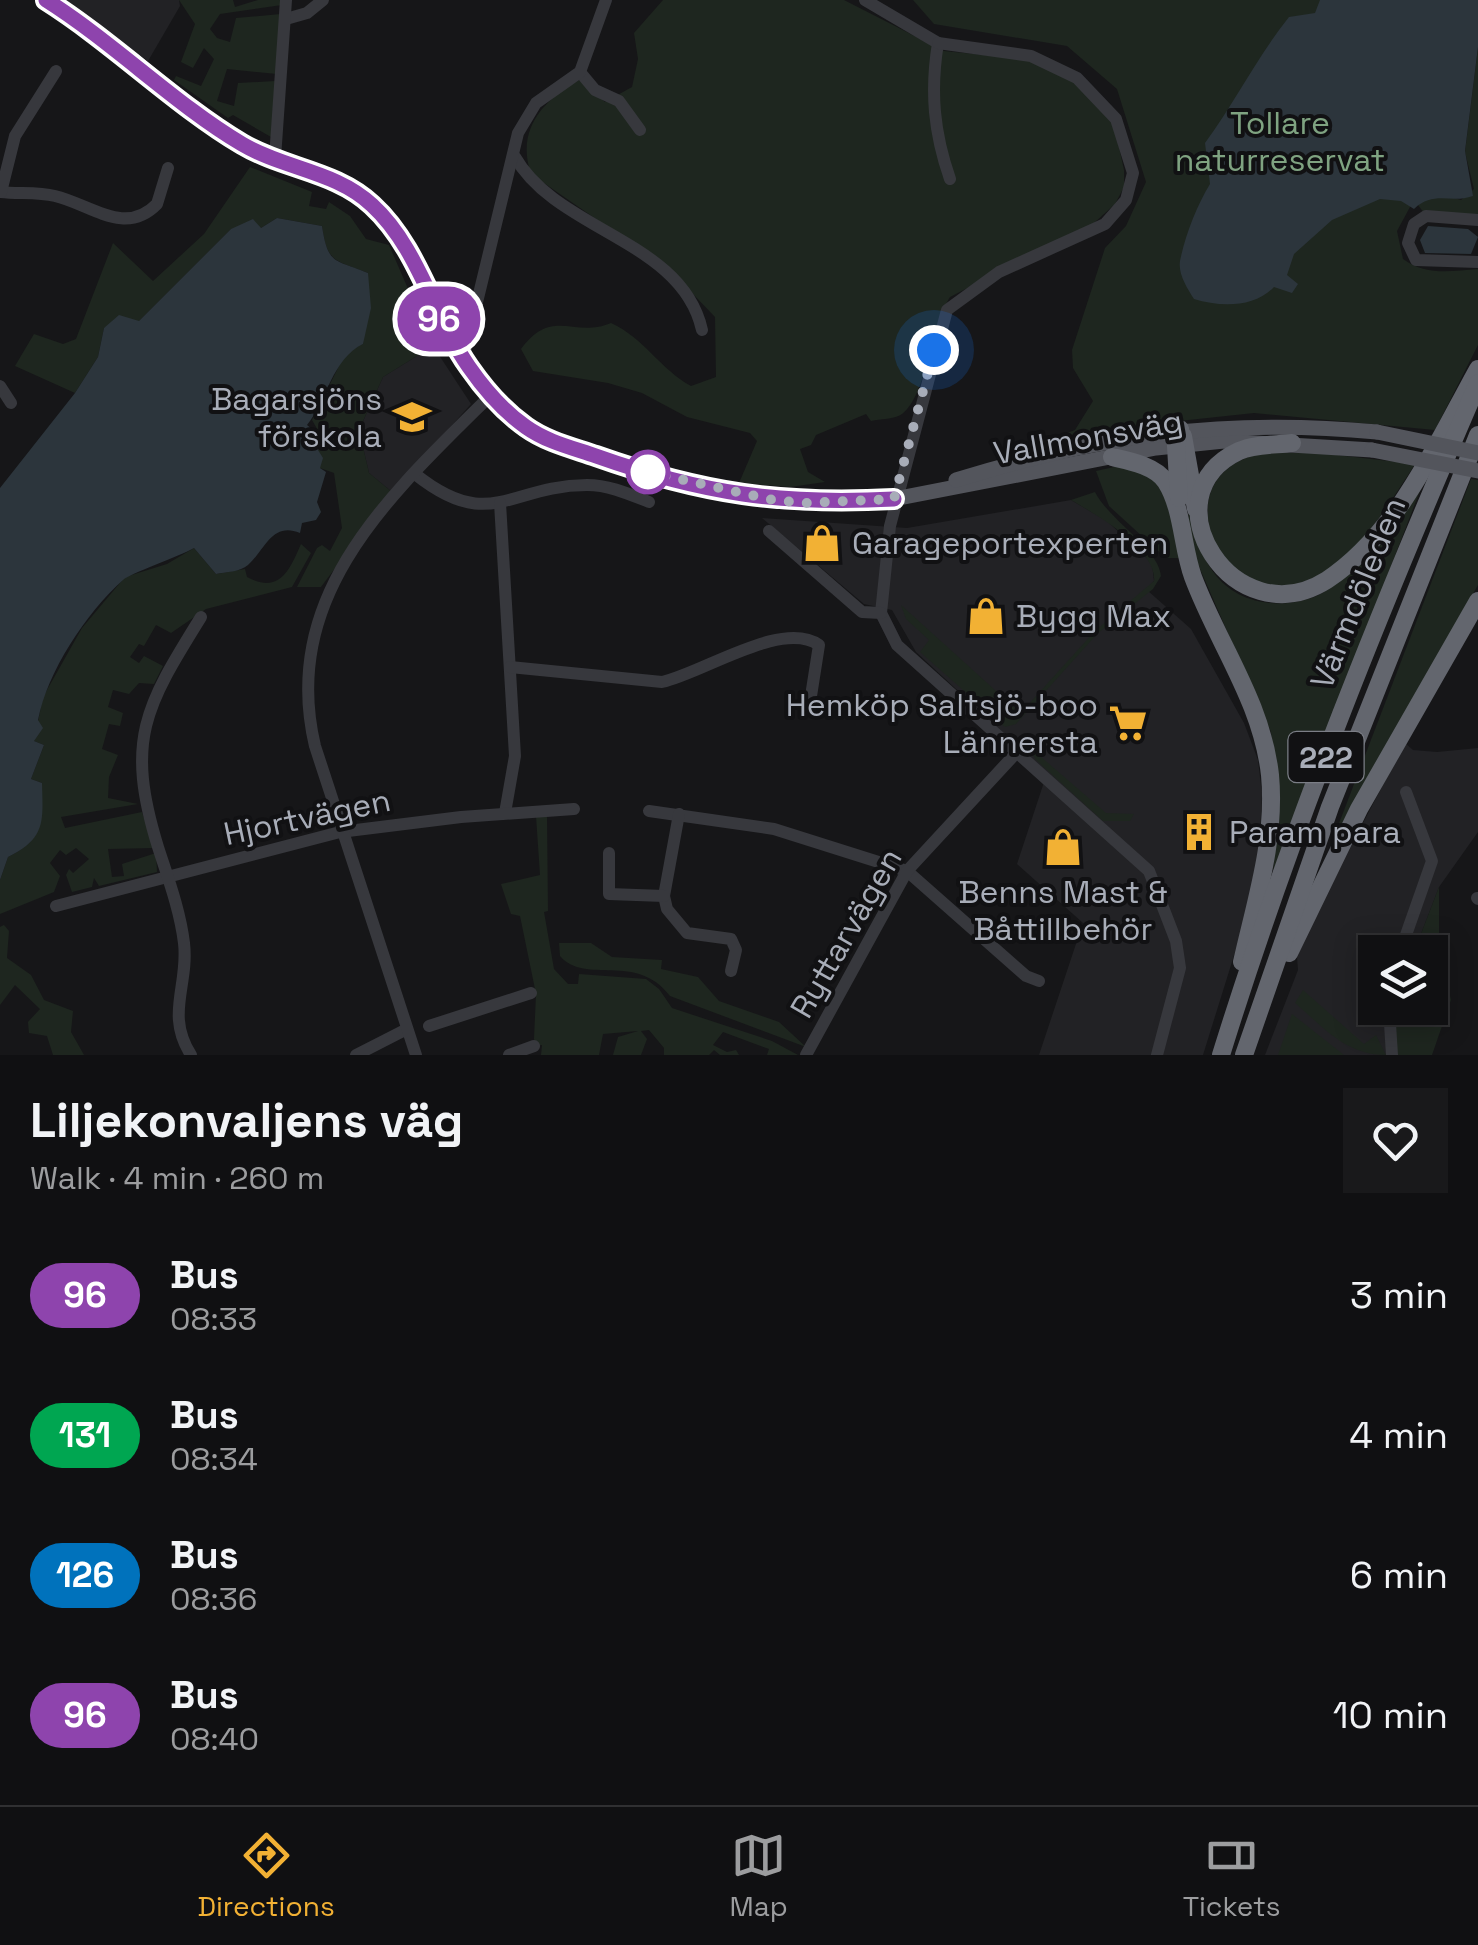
<!DOCTYPE html>
<meta charset="utf-8">
<style>
:root{--surface:#101012;--page:#19191b;--text:#f1f3f6;--muted:#9c9d9f;--line:#303032;--accent:#f2b134}
body{margin:0;font-family:"Space Grotesk",sans-serif;background:var(--page);color:var(--text);height:100vh;display:flex;flex-direction:column;font-size:38px;white-space:nowrap}
*{box-sizing:border-box;margin:0}
p{font-size:32px;color:var(--muted)}
.icon{flex:none;width:55px;height:55px;fill:none;stroke:currentColor;stroke-width:2;stroke-linecap:round;stroke-linejoin:round}
.map{position:relative;height:1055px;overflow:hidden}
.side{display:flex;flex-direction:column;background:var(--surface);flex:1}
.side>*{flex:none}
.badge{padding:0 20px;border-radius:32px;font-size:35px;line-height:65px}
.fabs{position:absolute;left:1358px;top:935px;display:grid;gap:20px}
.fabs a{display:grid;place-items:center;width:90px;height:90px;border-radius:0px;background:var(--surface);box-shadow:0 5px 25px #0003,0 0 0 2px var(--line);font-size:50px}
.you{position:absolute;width:50px;height:50px;margin:-25px;border:8px solid #fff;border-radius:50%;background:#1a73e8;box-shadow:0 0 0 15px #1a73e833}
.map>.badge{position:absolute;translate:-50% -50%;box-shadow:0 0 0 5px #fff}
.round{display:grid;place-items:center;flex:none;width:105px;height:105px;border-radius:0px;background:var(--page)}
.summary{display:flex;align-items:center;justify-content:space-between;height:170px;padding:0 30px}
h1{font-size:48px;font-weight:700;line-height:75px}
ul{padding:0;list-style:none}
li{display:flex;align-items:center;gap:30px;height:140px;padding:0 30px}
li div{flex:1}
li b{display:block;font-size:38px}
li em{font-style:normal}
li .badge{min-width:110px;font-weight:700;text-align:center}
.menu{display:flex;justify-content:space-around;align-items:center;height:140px;border-top:2px solid var(--line);background:var(--surface);font-size:28px;color:var(--muted)}
.menu a{display:grid;justify-items:center;gap:5px}
.menu .active{color:var(--accent)}
.map>svg:first-child{display:block}
.built{fill:#222225}
.green{fill:#1e261f}
.water{fill:#2c353c}
.lines{fill:none;stroke-linecap:round;stroke-linejoin:round}
.minor{stroke:#37383d;stroke-width:12}
.major{stroke:#53555c;stroke-width:15}
.highway{stroke:#63666e;stroke-width:18}
.major-bridge{stroke:#53555c;stroke-width:15}
.line-casing{stroke:#fff;stroke-width:22}
.line{stroke:#8e44ad;stroke-width:15}
.walk{stroke:#a8adb8;stroke-width:10;stroke-dasharray:0 18}
.stop-dot{fill:#fff;stroke:#8e44ad;stroke-width:5}
.labels{text-anchor:middle;dominant-baseline:central;stroke-width:8;stroke-linejoin:round;paint-order:stroke}
.shield{fill:#111113;stroke:#7b7e86;stroke-width:2.5}
.shield-label{font-size:30px;font-weight:bold;fill:#a8adb8}
.park-label{font-size:32px;fill:#7fa381;stroke:#111113}
.poi-label{font-size:32px;fill:#a8adb8;stroke:#111113;text-anchor:start}
.street-label{font-size:32px;fill:#a8adb8;stroke:#111113}
</style>
<div class="map">
<svg width="1478" height="1055" viewBox="0 0 1478 1055">
<rect width="100%" height="100%" fill="#161618"/>
<!-- built -->
<g class="built">
<polygon points="64,0 179,0 180,6 148,61"/>
<polygon points="433,346 471,404 392,492 369,473 359,430 383,377"/>
<polygon points="1071,500 1107,521 1152,563 1154,581 1147,590 1191,629 1244,723 1258,760 1262,795 1259,856 1250,904 1203,1055 1039,1055 1083,923 1017,864 1047,773 916,652 892,610 864,604 762,518 907,528"/>
<polygon points="1405,743 1413,750 1437,752 1478,748 1478,832 1439,887 1414,952 1375,952 1375,1008 1396,1008 1396,1055 1265,1055 1298,970 1297,957 1311,922"/>
</g>
<!-- green -->
<g class="green">
<polygon points="179,0 233,0 235,7 258,0 282,0 282,5 220,14 210,29 217,38 230,42 236,18 281,14 277,74 227,69 217,101 234,106 238,83 275,81 271,137 233,115 228,118 174,80 176,76 201,86 214,59 204,48 193,68 181,62 195,24"/>
<path d="M663,0H844L944,51L1025,59L1074,81L1113,120L1124,170V187L1115,204L1094,223L950,297C932,325 926,397 902,414C895,419 880,419 871,421L866,414L816,435L811,445L800,449L808,472L825,482L790,487L739,483L757,441L750,433L687,417L642,393L608,383L533,371L521,349C553,306 573,339 611,323C644,338 660,369 691,386L716,377L715,317L671,271L531,174C516,130 542,101 579,80L605,102L632,87L638,59L634,33Z"/>
<path d="M913,0H1458L1410,207L1397,231L1403,259C1426,276 1451,271 1478,269V345L1435,430L1254,413L1142,425L1070,443L1064,434L1075,430L1093,401L1073,368L1072,350L1105,248L1126,226L1146,182L1117,89L1067,46L934,24Z"/>
<path d="M1478,47V217L1424,213L1418,205C1430,194 1447,195 1461,200L1474,189L1465,152Z"/>
<path d="M250,167L312,192L309,206L326,209L329,202L350,216L366,239L389,245L433,346L383,377L359,430L369,473L392,492L321,587H297L317,548L322,545L330,551L342,528L334,473L320,468L318,450L323,439L312,420L346,352L363,344L368,273C335,260 327,263 322,226L277,218L261,228L231,229L139,321L104,328L98,357L75,393L15,366L34,334L63,344L76,339L113,243L153,281L204,234Z"/>
<path d="M1264,453H1319L1415,464C1390,503 1357,558 1313,578C1220,621 1156,473 1264,453Z"/>
<path d="M1184,458C1191,516 1194,595 1270,603C1289,605 1315,600 1330,588C1358,566 1400,505 1426,475L1273,873L1278,802L1271,732L1197,562L1190,534Z"/>
<polygon points="1123,465 1161,482 1182,558 1166,558 1109,506 1096,471"/>
<polygon points="1471,479 1478,480 1478,585 1333,839"/>
<path d="M1095,492C1109,520 1159,549 1161,576L1153,589L1098,633L1016,724L1005,727L920,652L929,640L906,619L901,605L1017,710L1027,706L1095,631L1154,581C1157,549 1095,514 1071,500Z"/>
<path d="M301,544L311,553L292,587L206,609L171,633L156,625L144,646L139,644L130,657L139,663L144,656L163,666L154,684L139,683L129,694L113,690L108,707L123,713L120,726L109,724L102,749L118,755L109,777L108,798L138,804L61,817L65,828L142,812L154,848L108,849L112,877L124,876L122,864L156,853L157,872L99,886L94,878L92,887L72,892L66,875L69,869L73,873L89,859L76,848L66,855L60,850L50,863L60,876L54,892L0,914V880L8,857C46,838 41,821 42,783L31,779L44,745L34,741L43,697L82,628L125,577L167,564L194,548L216,574L245,569L247,577C280,595 290,569 301,544Z"/>
<polygon points="1034,741 1041,749 1040,756 1106,813 1134,814 1130,821 1103,821 1036,760 1032,753"/>
<polygon points="547,815 548,911 544,912 554,969 568,984 578,984 579,974 646,979 659,989 672,1008 772,1041 798,1055 767,1055 769,1049 723,1032 713,1045 727,1052 736,1050 739,1055 720,1055 714,1050 709,1055 664,1055 664,1048 649,1030 641,1031 647,1039 641,1055 613,1055 618,1037 638,1031 603,1034 599,1055 541,1055 542,1045 536,1046 534,1039 536,994 520,916 511,914 501,884 540,875 536,816"/>
<polygon points="1439,887 1439,947 1451,1000 1432,1055 1396,1055 1396,1008 1430,1008 1430,952 1414,952"/>
<polygon points="4,925 9,931 7,958 31,975 44,1000 73,1011 71,1032 84,1055 53,1055 47,1036 29,1033 28,1022 40,1009 15,985 0,1005 0,927"/>
<path d="M559,943H591L612,957L662,960L661,969L698,977L719,1001L779,1022L806,1047L670,996C636,951 586,986 560,956Z"/>
<path d="M1303,990L1364,1044L1376,1035L1386,1055C1346,1055 1324,1028 1295,1003Z"/>
<polygon points="1292,1014 1344,1055 1278,1055"/>
</g>
<!-- water -->
<g class="water">
<path d="M1320,0H1478V47L1465,151L1473,196C1451,204 1434,190 1414,209L1401,201L1380,199L1332,220L1294,254L1287,275L1298,284L1292,293L1274,287C1254,308 1220,307 1194,299C1187,288 1178,274 1180,261C1185,236 1197,205 1210,184L1205,143C1235,102 1257,57 1289,17L1315,13Z"/>
<path d="M277,218L322,226C328,265 334,259 368,273L371,308L363,344C332,359 327,400 307,425L324,439L318,450L323,458L320,468L326,472L317,502L321,512L316,520L302,523L300,533C272,521 265,550 248,565C240,572 226,572 216,574L194,548C178,557 131,573 123,580C86,613 47,672 38,720L43,728L34,741L44,745L31,779L42,783C43,822 46,838 8,857L0,880V488L75,393L98,357L104,328L119,315L139,321L231,229L253,219L261,228Z"/>
<polygon points="1428,226 1468,229 1478,237 1471,254 1425,253 1420,240"/>
</g>
<g class="lines">
<!-- minor -->
<g class="minor">
<path d="M865,0L938,43C930,92 934,133 950,179"/>
<polyline points="286,19 307,13 323,0"/>
<polyline points="938,43 1031,56 1077,78 1116,119 1133,173 1126,200 1105,224 999,272 947,310 890,526 881,613 897,645 1149,871 1176,941 1180,968 1157,1055"/>
<polyline points="580,72 595,90 619,101 640,130"/>
<path d="M515,157C557,231 682,240 702,330"/>
<polyline points="275,158 286,0"/>
<path d="M0,192C18,194 38,192 55,196C90,204 125,237 157,204L168,168"/>
<polyline points="1,192 15,136 56,71"/>
<polyline points="1478,220 1426,216 1414,224 1408,243 1416,260 1478,262"/>
<polyline points="463,360 518,133 536,103 580,72 606,0"/>
<polyline points="0,386 11,403"/>
<path d="M415,474C490,534 510,485 587,485C609,485 629,494 649,502"/>
<polyline points="500,503 515,756 505,813"/>
<polyline points="769,531 862,612 881,613"/>
<path d="M510,667L662,682C703,673 782,619 819,645L811,696"/>
<polyline points="649,811 774,829 907,871 1026,976 1039,981"/>
<polyline points="679,814 664,896 667,909 687,933 731,939 736,950 731,971"/>
<polyline points="609,853 609,894 664,896"/>
<polyline points="1477,898 1478,899"/>
<polyline points="56,906 340,832 461,817 574,809"/>
<polyline points="1400,952 1432,861 1406,792"/>
<polyline points="1389,1008 1392,1055"/>
<polyline points="429,1026 531,993"/>
<path d="M191,1055C165,1014 189,986 184,943C180,910 168,878 158,847C125,740 145,707 201,617"/>
<polyline points="356,1055 407,1029"/>
<path d="M416,1055L315,746C279,594 392,493 490,396"/>
<polyline points="509,1055 534,1046"/>
<polyline points="806,1055 907,871 1017,752"/>
</g>
<!-- major -->
<g class="major">
<polyline points="46,0 132,59 229,137 359,193 395,231 451,341 490,396 528,429 603,459 740,496 805,503 894,499 1156,448 1224,441 1372,450"/>
<path d="M956,480C1101,435 1225,418 1377,432"/>
</g>
<!-- highway -->
<g class="highway">
<polyline points="1183,436 1196,509"/>
<path d="M1292,443C1276,445 1254,444 1239,451C1144,496 1234,639 1327,580C1398,533 1438,441 1478,369"/>
<path d="M1112,457C1130,461 1156,466 1166,482C1183,509 1182,547 1193,577C1218,644 1262,702 1270,775C1276,839 1256,900 1242,962"/>
<polyline points="1179,498 1176,446 1180,429"/>
<polyline points="1289,953 1359,809 1478,601"/>
<path d="M1221,1055C1292,826 1383,603 1478,383"/>
<polyline points="1244,1055 1330,807 1478,435"/>
</g>
<!-- major-bridge -->
<g class="major-bridge">
<polyline points="1377,432 1478,453"/>
<polyline points="1372,450 1478,471"/>
</g>
</g>
<g class="lines">
<!-- line casing -->
<g class="line-casing">
<path id="line" d="M46,0C114,43 176,105 242,144C284,169 336,171 372,205C419,248 433,316 469,367C485,390 503,411 526,427C547,442 573,448 596,456C703,494 782,505 894,499"/>
</g>
<!-- line -->
<use href="#line" class="line"/>
<!-- walk -->
<polyline class="walk" points="648,472 773,500 805,503 894,499 934,350"/>
</g>
<!-- icons -->
<defs>
<g id="school-bare" transform="scale(3)"><path d="M0-5L7-2L0 1L-7-2ZM-4 1L0 2.5L4 1V4Q0 6-4 4Z" fill="#f2b134" stroke="#111113" stroke-width="2.5" paint-order="stroke"/></g>
<g id="shop-bare" transform="scale(3)"><path d="M-5-2.5h2.3a2.7 3.5 0 0 1 5.4 0H5L5.5 6h-11ZM-1.5-2.5h3a1.5 2.3 0 0 0-3 0Z" fill="#f2b134" stroke="#111113" stroke-width="2.5" paint-order="stroke"/></g>
<g id="supermarket-bare" transform="scale(3)"><path d="M-6-5.5h2.5l.6 2H6L4.5 2H-2.5L-4.4-4H-6ZM-1.5 3.2a1.3 1.3 0 1 0 .1 0ZM3 3.2a1.3 1.3 0 1 0 .1 0Z" fill="#f2b134" stroke="#111113" stroke-width="2.5" paint-order="stroke"/></g>
<g id="building-bare" transform="scale(3)"><path d="M-4-6H4V6H1V3H-1V6H-4ZM-2.5-4.3h1.7v1.8h-1.7ZM.8-4.3h1.7v1.8H.8ZM-2.5-1h1.7V.8h-1.7ZM.8-1h1.7V.8H.8Z" fill="#f2b134" stroke="#111113" stroke-width="2.5" paint-order="stroke"/></g>
</defs>
<g fill-rule="evenodd">
<use href="#school-bare" x="412" y="417"/>
<use href="#shop-bare" x="822" y="543"/>
<use href="#shop-bare" x="986" y="616"/>
<use href="#supermarket-bare" x="1128" y="723"/>
<use href="#building-bare" x="1199" y="832"/>
<use href="#shop-bare" x="1063" y="847"/>
</g>
<!-- markers -->
<circle class="stop-dot" cx="648" cy="472" r="20"/>
<g class="labels">
<!-- shield labels -->
<rect class="shield" x="1288.5" y="732" width="75" height="50" rx="8"/>
<g class="shield-label">
<text x="1326" y="757">222</text>
</g>
<!-- park labels -->
<g class="park-label">
<text x="1280" y="123">Tollare<tspan x="1280" dy="37">naturreservat</tspan></text>
</g>
<!-- poi labels -->
<g class="poi-label">
<text x="382" y="399" text-anchor="end">Bagarsjöns<tspan x="382" dy="37">förskola</tspan></text>
<text x="852" y="543">Garageportexperten</text>
<text x="1016" y="616">Bygg Max</text>
<text x="1098" y="705" text-anchor="end">Hemköp Saltsjö-boo<tspan x="1098" dy="37">Lännersta</tspan></text>
<text x="1229" y="832">Param para</text>
<text x="1063" y="892" text-anchor="middle">Benns Mast &amp;<tspan x="1063" dy="37">Båttillbehör</tspan></text>
</g>
<!-- street labels -->
<g class="street-label">
<text transform="translate(1088 437) rotate(-10)">Vallmonsväg</text>
<text transform="translate(1358 593) rotate(-68)">Värmdöleden</text>
<text transform="translate(307 817) rotate(-12)">Hjortvägen</text>
<text transform="translate(846 933) rotate(-60)">Ryttarvägen</text>
</g>
</g>
</svg>
<div class="fabs">
<a><svg class="icon" aria-label="layers" viewBox="0 0 24 24"><path d="M12 4l9 5-9 5-9-5zM3 14l9 5 9-5"/></svg></a>
</div>
<div class="you" style="left:934px;top:350px"></div>
<b class="badge" style="left:439px;top:319px;background:#8e44ad;color:#fff">96</b>
</div>
<section class="side">
<div class="summary"><div><h1>Liljekonvaljens väg</h1><p>Walk · 4 min · 260 m</p></div><a class="round"><svg class="icon" aria-label="heart" viewBox="0 0 24 24"><path d="M12 20l-8-8c-3-5 5-10 8-4 3-6 11-1 8 4z"/></svg></a></div>
<ul>
<li><span class="badge" style="background:#8e44ad;color:#fff">96</span><div><b>Bus</b><p>08:33</p></div><em>3 min</em></li>
<li><span class="badge" style="background:#00a651;color:#fff">131</span><div><b>Bus</b><p>08:34</p></div><em>4 min</em></li>
<li><span class="badge" style="background:#0072bc;color:#fff">126</span><div><b>Bus</b><p>08:36</p></div><em>6 min</em></li>
<li><span class="badge" style="background:#8e44ad;color:#fff">96</span><div><b>Bus</b><p>08:40</p></div><em>10 min</em></li>
</ul>
</section>
<nav class="menu">
<a class="active"><svg class="icon" aria-label="directions" viewBox="0 0 24 24"><path d="M12 3l9 9-9 9-9-9zM9 14v-3h6M13 9l2 2-2 2"/></svg>Directions</a>
<a><svg class="icon" aria-label="map" viewBox="0 0 24 24"><path d="M3 6l6-2 6 2 6-2v14l-6 2-6-2-6 2zM9 4v14M15 6v14"/></svg>Map</a>
<a><svg class="icon" aria-label="tickets" viewBox="0 0 24 24"><path d="M3 7h18v10H3zM15 7v10"/></svg>Tickets</a>
</nav>
